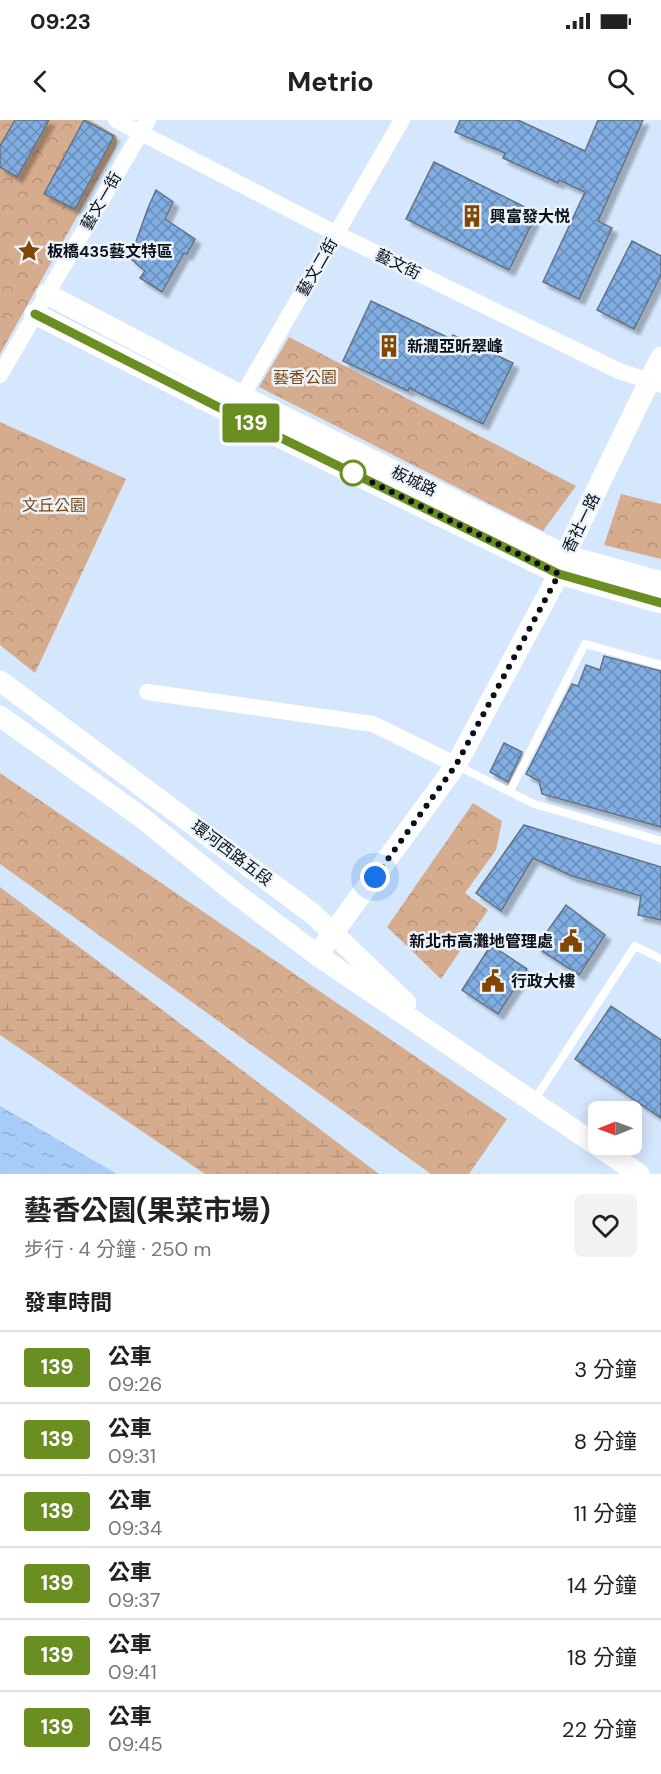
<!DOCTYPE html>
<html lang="zh-TW">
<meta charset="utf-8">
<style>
:root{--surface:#fff;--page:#f2f2f2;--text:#222;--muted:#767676;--line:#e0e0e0}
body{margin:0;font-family:"DM Sans","Noto Sans TC",sans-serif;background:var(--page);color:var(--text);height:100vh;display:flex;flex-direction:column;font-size:22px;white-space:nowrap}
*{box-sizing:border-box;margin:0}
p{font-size:20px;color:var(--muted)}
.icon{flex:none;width:33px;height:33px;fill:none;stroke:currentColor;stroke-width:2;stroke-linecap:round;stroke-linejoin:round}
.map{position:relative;height:1054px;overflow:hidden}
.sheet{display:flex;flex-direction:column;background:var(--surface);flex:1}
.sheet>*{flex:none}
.badge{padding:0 12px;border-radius:4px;font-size:21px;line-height:39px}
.needle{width:39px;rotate:269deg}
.tools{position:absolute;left:588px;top:981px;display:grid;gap:12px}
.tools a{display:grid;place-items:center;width:54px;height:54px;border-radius:9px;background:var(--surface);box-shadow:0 3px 15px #0003;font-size:30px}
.you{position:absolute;width:30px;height:30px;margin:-15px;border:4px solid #fff;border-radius:50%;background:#1a73e8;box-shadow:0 0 0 9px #1a73e833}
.map>.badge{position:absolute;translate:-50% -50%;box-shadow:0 0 0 3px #fff}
h2{padding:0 24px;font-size:22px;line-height:54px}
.round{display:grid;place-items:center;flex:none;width:63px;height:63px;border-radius:9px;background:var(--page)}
.overview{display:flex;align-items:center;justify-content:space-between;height:102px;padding:0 24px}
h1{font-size:28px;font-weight:700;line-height:45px}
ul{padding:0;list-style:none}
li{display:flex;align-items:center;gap:18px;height:72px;padding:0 24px;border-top:2px solid var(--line)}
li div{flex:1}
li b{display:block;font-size:22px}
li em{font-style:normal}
li .badge{min-width:66px;font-weight:700;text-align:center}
.status{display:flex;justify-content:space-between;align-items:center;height:42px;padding:0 30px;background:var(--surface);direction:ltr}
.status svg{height:16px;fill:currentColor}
header{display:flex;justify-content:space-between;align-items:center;height:78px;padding:0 24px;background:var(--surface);font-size:27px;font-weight:700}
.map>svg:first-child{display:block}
.wetland{fill:url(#wetland-marsh)}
.park{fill:url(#park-crowns)}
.water{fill:url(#water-ripples)}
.building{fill:url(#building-cross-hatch);stroke:#647386;stroke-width:1.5;filter:url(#shadow)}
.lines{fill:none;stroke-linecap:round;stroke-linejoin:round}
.service{stroke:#fff;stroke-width:8}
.minor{stroke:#fff;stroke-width:16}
.tertiary{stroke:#fff;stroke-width:21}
.line-casing{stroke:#fff;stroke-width:14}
.line{stroke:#6b8e23;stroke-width:9}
.walk{stroke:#0a1017;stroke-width:6;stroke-dasharray:0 10.8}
.stop-dot{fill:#fff;stroke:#6b8e23;stroke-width:3}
.labels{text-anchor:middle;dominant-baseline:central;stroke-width:5;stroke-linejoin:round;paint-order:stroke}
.street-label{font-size:16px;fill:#0a1017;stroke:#ecf3fb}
.poi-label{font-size:16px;font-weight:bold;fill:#0a1017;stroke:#ecf3fb;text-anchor:start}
.park-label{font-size:16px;fill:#7b4613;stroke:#ecf3fb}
</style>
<div class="status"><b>09:23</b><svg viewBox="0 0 49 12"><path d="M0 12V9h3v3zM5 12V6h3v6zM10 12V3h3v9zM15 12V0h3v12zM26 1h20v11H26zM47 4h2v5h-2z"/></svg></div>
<header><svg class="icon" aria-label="back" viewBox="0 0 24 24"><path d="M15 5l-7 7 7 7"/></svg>Metrio<svg class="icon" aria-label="search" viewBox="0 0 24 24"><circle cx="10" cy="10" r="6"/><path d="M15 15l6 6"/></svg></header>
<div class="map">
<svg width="661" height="1054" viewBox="0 0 661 1054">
<defs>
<pattern id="wetland-marsh" width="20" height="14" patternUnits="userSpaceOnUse" patternTransform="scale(1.5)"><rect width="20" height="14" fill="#d5ac8d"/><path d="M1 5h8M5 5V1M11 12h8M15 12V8" fill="none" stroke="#b69379"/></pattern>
<pattern id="park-crowns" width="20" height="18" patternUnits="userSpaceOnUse" patternTransform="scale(1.5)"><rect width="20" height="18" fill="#d5ac8d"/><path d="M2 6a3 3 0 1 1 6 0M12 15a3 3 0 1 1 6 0" fill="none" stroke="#b69379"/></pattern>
<pattern id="water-ripples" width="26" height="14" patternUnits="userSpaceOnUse" patternTransform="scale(1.5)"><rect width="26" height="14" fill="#a7ccf7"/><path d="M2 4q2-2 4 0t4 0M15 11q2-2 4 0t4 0" fill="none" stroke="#8eaed3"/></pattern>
<pattern id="building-cross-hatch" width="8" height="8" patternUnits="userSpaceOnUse" patternTransform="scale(1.5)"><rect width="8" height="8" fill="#81aee2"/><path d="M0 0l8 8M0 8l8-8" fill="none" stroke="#688cb6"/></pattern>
<filter id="shadow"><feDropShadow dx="5.5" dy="5.5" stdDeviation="1.5" flood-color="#0004"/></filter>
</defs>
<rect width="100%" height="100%" fill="#d5e7fc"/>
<!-- wetland -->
<polygon class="wetland" points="0,767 379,1054 205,1054 0,915"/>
<!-- park -->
<g class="park">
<polygon points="0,0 90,0 117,16 116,27 0,234"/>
<polygon points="289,217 576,366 543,411 259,267"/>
<polygon points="0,302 126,359 35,553 0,525"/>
<polygon points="621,374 661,384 661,439 604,425"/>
<polygon points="0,653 507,999 469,1054 431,1054 0,744"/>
<polygon points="473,683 502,701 496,730 465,773 488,790 441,859 387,807"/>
</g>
<!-- water -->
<polygon class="water" points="0,986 117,1054 0,1054"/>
<!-- building -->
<g class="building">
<polygon points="15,0 49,0 17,57 0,47 0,26"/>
<polygon points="84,0 114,16 75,89 44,74"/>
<polygon points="460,0 518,0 585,31 598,0 643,0 598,101 612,108 579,179 543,162 585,72 559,60 558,63 503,38 505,33 455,12"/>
<polygon points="434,42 537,93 509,150 406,99"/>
<polygon points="156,70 173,82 165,99 195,119 187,134 184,133 162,172 140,158 145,151 130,138 148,88"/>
<polygon points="632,121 661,136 661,155 634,209 597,190"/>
<polygon points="371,181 451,219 453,215 513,243 483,304 409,268 408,271 343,241"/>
<polygon points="604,536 661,551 661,707 542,674 539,661 526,654 572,564 578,566 586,545 600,550"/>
<polygon points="504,623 522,632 508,662 490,652"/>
<polygon points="524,705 661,747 661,800 638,795 641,776 572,756 533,738 501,791 476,773"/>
<polygon points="566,785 605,815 579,855 536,827"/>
<polygon points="491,825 527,849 498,894 462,870"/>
<polygon points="611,886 661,920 661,998 575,939"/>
</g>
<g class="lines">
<!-- service -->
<g class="service">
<polyline points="456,645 534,684 661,721"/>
<polyline points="510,671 585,524 661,545"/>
<polyline points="533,982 635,826 661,839"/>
</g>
<!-- minor -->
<g class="minor">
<polyline points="116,0 337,114 619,251 661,265"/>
<polyline points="0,255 148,0"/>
<polyline points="237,285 402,0"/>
<polyline points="147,572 373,604 456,645"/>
</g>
<!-- tertiary -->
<g class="tertiary">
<polyline points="47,174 242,276 565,435 661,462"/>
<polyline points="35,194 232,294 559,454 661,483"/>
<polyline points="0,561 313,794 406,883"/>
<polyline points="0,596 141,697 235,773 317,835 639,1054"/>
<polyline points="317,835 456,645 559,454 565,435 661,237"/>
</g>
</g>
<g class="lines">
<!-- line casing -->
<g class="line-casing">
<polyline id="line" points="35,194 232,294 559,454 661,483"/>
</g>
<!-- line -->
<use href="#line" class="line"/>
<!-- walk -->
<polyline class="walk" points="353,353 559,454 456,645 375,757"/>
</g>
<!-- icons -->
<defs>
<g id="building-bare" transform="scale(1.8)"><path d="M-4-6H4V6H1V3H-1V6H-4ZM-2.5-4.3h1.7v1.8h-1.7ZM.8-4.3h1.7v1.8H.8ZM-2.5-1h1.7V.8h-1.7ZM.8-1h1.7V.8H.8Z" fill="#824601" stroke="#ecf3fb" stroke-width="2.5" paint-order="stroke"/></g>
<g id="sight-bare" transform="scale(1.8)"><path d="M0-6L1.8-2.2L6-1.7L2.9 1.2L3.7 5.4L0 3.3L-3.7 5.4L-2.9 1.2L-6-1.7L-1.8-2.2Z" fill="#824601" stroke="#ecf3fb" stroke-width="2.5" paint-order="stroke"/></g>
<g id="civic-bare" transform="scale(1.8)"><path d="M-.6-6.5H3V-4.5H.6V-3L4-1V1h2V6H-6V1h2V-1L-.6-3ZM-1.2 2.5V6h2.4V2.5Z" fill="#824601" stroke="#ecf3fb" stroke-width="2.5" paint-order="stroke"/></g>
</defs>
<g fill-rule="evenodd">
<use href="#building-bare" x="472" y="96"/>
<use href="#sight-bare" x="29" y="131"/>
<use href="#building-bare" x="389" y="226"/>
<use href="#civic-bare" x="571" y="821"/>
<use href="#civic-bare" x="493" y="861"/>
</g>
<!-- markers -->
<circle class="stop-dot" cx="353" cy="353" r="12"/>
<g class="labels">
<!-- street labels -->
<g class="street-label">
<text transform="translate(101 81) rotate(-60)">藝文一街</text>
<text transform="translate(398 144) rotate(26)">藝文街</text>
<text transform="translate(317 147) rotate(-60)">藝文二街</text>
<text transform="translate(414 361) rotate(26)">板城路</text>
<text transform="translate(581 403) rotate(-64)">香社一路</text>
<text transform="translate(232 733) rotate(37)">環河西路五段</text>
</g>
<!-- poi labels -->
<g class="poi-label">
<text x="490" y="96">興富發大悦</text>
<text x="47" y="131">板橋435藝文特區</text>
<text x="407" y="226">新潤亞昕翠峰</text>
<text x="553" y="821" text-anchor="end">新北市高灘地管理處</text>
<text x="511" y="861">行政大樓</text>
</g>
<!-- park labels -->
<g class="park-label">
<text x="305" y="257">藝香公園</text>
<text x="54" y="385">文丘公園</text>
</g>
</g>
</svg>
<div class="tools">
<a><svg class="needle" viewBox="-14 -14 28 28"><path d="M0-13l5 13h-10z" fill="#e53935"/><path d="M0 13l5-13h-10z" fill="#767676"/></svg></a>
</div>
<div class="you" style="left:375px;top:757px"></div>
<b class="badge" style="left:251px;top:303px;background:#6b8e23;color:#fff">139</b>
</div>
<section class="sheet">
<div class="overview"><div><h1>藝香公園(果菜市場)</h1><p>步行 · 4 分鐘 · 250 m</p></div><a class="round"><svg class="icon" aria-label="heart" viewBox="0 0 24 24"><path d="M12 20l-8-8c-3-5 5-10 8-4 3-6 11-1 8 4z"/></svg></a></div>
<h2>發車時間</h2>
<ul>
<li><span class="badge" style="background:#6b8e23;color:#fff">139</span><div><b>公車</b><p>09:26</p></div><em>3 分鐘</em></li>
<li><span class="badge" style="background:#6b8e23;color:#fff">139</span><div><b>公車</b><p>09:31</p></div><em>8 分鐘</em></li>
<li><span class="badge" style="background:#6b8e23;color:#fff">139</span><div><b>公車</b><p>09:34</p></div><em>11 分鐘</em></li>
<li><span class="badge" style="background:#6b8e23;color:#fff">139</span><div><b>公車</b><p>09:37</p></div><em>14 分鐘</em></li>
<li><span class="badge" style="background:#6b8e23;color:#fff">139</span><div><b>公車</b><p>09:41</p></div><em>18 分鐘</em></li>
<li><span class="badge" style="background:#6b8e23;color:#fff">139</span><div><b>公車</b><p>09:45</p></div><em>22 分鐘</em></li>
</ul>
</section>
